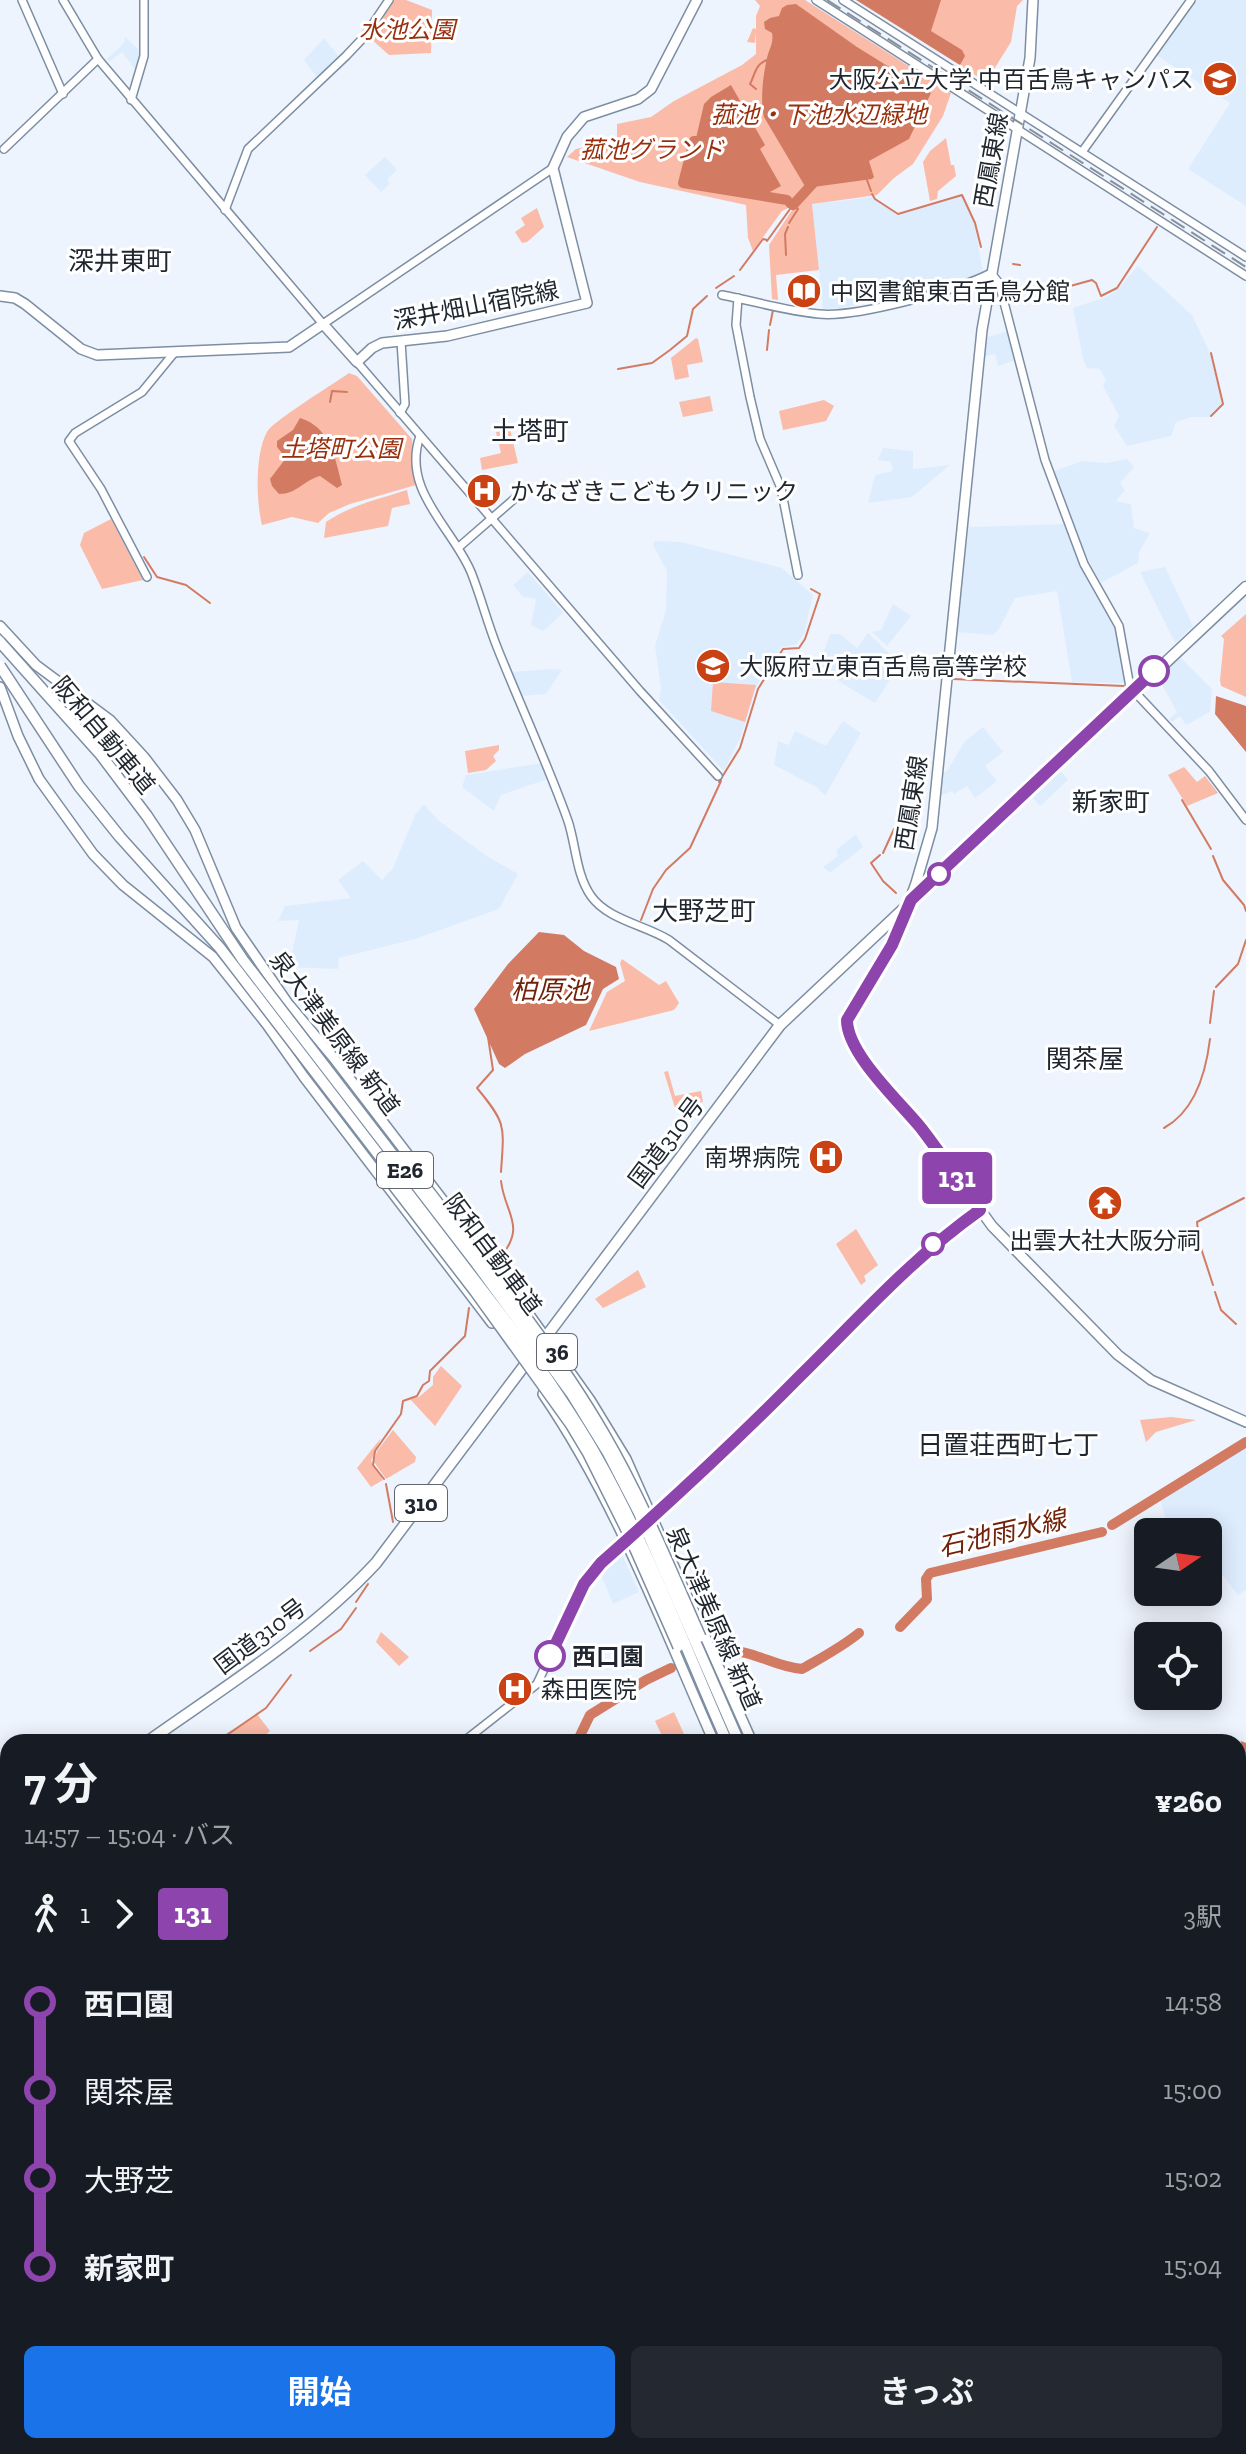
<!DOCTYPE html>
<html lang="ja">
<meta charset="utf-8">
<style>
:root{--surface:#171b24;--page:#242831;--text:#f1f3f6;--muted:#9ea1a6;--accent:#1a73e8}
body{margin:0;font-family:"Zilla Slab","Noto Sans JP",serif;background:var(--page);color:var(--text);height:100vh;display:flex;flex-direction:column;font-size:30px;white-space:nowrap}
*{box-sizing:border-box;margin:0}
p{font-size:26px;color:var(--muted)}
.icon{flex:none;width:44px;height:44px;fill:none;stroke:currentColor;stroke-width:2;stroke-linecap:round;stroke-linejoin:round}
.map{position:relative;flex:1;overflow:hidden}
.details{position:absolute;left:0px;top:1734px;width:1246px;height:720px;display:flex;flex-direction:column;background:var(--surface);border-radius:24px 24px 0 0;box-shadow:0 4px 20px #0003}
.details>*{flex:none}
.badge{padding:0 16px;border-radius:6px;font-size:28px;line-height:52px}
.needle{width:52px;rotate:77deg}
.controls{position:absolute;left:1134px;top:1518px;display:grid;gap:16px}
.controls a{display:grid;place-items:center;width:88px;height:88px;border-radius:12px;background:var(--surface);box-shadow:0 4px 20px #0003;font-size:40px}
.map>.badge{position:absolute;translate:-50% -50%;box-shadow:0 0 0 4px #fff}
.legs{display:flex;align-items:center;gap:12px;height:88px;padding:0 24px;font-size:26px}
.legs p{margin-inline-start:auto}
.headline{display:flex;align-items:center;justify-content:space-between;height:136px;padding:0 24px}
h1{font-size:44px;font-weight:700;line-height:60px}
.button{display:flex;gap:16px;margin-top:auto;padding:16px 24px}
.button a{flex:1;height:92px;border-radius:12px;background:var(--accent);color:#fff;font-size:32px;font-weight:700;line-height:92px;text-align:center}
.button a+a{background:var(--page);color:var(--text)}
ul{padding:0 24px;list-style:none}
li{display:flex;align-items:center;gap:28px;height:88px;font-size:30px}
li i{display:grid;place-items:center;width:12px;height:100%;margin:0 10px;background:currentColor}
li i::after{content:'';width:20px;height:20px;margin:-10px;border:6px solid;border-radius:50%;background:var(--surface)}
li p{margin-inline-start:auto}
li:first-child i{background:linear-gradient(#0000 50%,currentColor 0)}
li:last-child i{background:linear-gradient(currentColor 50%,#0000 0)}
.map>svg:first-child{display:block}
.built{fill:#deedfe}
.green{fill:#fabba9}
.water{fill:#d27b62}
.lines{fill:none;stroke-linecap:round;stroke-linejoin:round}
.stream{stroke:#d27b62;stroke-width:2}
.river{stroke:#d27b62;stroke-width:10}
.minor-casing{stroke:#7d8ea3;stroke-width:10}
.major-casing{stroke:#7d8ea3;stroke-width:12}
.highway-casing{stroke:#7d8ea3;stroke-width:13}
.minor{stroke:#fff;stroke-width:7}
.major{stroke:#fff;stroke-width:9}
.highway{stroke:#fff;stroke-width:10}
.rail{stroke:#888f99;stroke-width:2;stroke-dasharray:16 8;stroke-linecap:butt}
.major-bridge-casing{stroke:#7d8ea3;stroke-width:12;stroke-linecap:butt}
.highway-bridge-casing{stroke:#7d8ea3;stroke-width:13;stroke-linecap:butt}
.major-bridge{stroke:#fff;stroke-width:9}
.highway-bridge{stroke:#fff;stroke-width:10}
.line-1-casing{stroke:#fff;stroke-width:18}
.line-1{stroke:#8e44ad;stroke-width:12}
.stop-1-dot{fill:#fff;stroke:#8e44ad;stroke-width:4}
.labels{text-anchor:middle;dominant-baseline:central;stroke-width:6;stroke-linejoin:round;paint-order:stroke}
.shield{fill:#fff;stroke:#62676d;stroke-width:2}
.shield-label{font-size:22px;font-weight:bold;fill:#1f262f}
.park-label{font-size:24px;font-style:italic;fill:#972f0c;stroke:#fff}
.poi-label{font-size:24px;fill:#1f262f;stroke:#fff;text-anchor:start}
.street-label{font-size:24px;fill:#1f262f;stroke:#fff}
.stop-label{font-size:24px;font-weight:bold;fill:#1f262f;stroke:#fff;text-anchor:start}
.neighbourhood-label{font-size:26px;fill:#1f262f;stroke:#fff}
.water-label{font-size:26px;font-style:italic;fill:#712208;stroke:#fff}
</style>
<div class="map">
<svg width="1246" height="2454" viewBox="0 0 1246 2454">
<rect width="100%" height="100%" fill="#edf4fe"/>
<!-- built -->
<g class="built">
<polygon points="1197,0 1246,0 1246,206 1188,169 1230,103 1156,55"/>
<polygon points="125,37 141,52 137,72 122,52 109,62 107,59 124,43"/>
<polygon points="324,38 340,58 317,77 304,60"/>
<polygon points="385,157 397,170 387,179 390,184 381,192 365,175"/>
<polygon points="962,196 975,226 983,273 957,283 874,304 873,301 843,308 823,309 812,204 872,197 897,215"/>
<polygon points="1138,266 1192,315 1210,353 1222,404 1213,411 1211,417 1192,417 1176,422 1171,436 1127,446 1114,426 1119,416 1103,386 1106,380 1100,369 1087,368 1083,359 1073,308 1106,297 1117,290"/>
<polygon points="1008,331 1016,360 998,366 995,354 982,357 984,338"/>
<polygon points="883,448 913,451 913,469 950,465 912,497 868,503 875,475 893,471 891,462 878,460"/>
<polygon points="1127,459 1134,467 1120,483 1125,490 1116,501 1131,504 1134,528 1150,533 1139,552 1138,563 1101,583 1081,546 1054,471 1083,461 1106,463"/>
<polygon points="1065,524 1080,565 1115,626 1125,683 1072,682 1057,591 1015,598 999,629 993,635 956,632 967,527"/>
<polygon points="655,541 681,542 782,568 813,595 804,634 796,645 782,647 757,685 741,736 724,771 659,700 661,689 655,646 666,610 667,571 653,545"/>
<polygon points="1165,567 1193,626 1175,643 1140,572"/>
<polygon points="528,572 563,613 543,631 531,625 536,599 523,597 513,585"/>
<polygon points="893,604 911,616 887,646 872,632 881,630"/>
<polygon points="868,633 900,664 875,703 843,684 819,665 830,634 840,634 857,648"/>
<polygon points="1179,656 1212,689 1210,712 1186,725 1180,716 1172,722 1169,719 1177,712 1157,676"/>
<polygon points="551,669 562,670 546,694 522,696 512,672"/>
<polygon points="843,721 861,733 825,796 818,788 774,765 778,741 789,745 795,731 826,746"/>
<polygon points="983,727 1003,752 985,766 997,781 975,798 967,786 954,794 952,791 940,796 941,774 947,771 965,741"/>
<polygon points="542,763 548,779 501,795 494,811 462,787 466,775"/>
<polygon points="1059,769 1068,780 1040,806 1031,796"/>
<polygon points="424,804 438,820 488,857 518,874 499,909 415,939 339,958 338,969 288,967 288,964 273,966 270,961 291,958 299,920 278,921 285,906 351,898 338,880 363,861 382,880 393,868 415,815"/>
<polygon points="856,834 863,847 830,873 823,867 838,856 836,850"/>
<polygon points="1246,1447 1246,1590 1238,1595 1217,1568 1208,1567 1208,1532 1170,1532 1161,1503 1161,1499"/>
<polygon points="620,1550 639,1592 613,1604 599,1570"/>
</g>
<!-- green -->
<g class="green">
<polygon points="394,0 406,0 432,10 431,53 389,55 370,38"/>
<polygon points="755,0 805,0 951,93 943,116 913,164 894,178 877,195 812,204 819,270 776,275 778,300 772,299 769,245 796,204 782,211 753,251 748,238 746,205 640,182 567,157 576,149 617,139 617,124 651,117 674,101 742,65 756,54 756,32 755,43 747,42 753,28 756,29 756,16 760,6"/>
<polygon points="858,0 1023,0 1017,6 1011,42 986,82"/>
<polygon points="946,138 951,165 954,165 956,176 938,191 937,199 930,201 923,162 930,151"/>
<polygon points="537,208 544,227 527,242 522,243 515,232 525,225 521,218"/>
<polygon points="696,338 698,339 703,362 687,365 689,377 675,380 671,358"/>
<path d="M349,373L357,376L412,439L416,485L350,504L329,513L318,523L292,517L262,525C256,501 255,453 267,432C273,421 335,383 349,373Z"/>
<polygon points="710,396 713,411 683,417 679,402"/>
<polygon points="824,400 834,406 826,421 783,430 779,411"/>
<polygon points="510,429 518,463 482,470 480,458 501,453 496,432"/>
<path d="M407,490L410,504L392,508L388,526L324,538L326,522C351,505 379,499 407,490Z"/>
<polygon points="111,519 143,580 102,589 80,545 84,533"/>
<polygon points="1246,614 1246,697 1221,686 1220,680 1224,639 1221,636"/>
<polygon points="713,682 756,685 745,722 711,711"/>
<polygon points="499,745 499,750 493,756 496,761 486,770 468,773 465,751"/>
<polygon points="1184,767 1197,782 1205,776 1218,793 1187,806 1168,775"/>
<polygon points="622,959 659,985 666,981 679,1003 674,1010 589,1031 607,992 625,981 620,963"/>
<polygon points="668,1071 675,1096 701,1091 703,1102 675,1108 664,1072"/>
<polygon points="856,1229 878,1265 864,1276 866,1281 861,1285 836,1244"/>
<polygon points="638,1270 646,1287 603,1308 595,1299"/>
<polygon points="441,1366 462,1386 435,1426 410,1399 419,1397 433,1385 433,1377"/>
<polygon points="1171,1417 1196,1420 1156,1432 1146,1442 1140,1420"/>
<polygon points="393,1430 416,1457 415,1462 386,1479 374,1462 377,1451"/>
<polygon points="381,1438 371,1461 383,1480 371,1487 357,1468"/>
<polygon points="381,1632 409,1657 399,1666 376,1642"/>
<polygon points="674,1712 684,1734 665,1742 655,1721"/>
<polygon points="257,1714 270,1731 258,1742 225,1742 224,1735"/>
</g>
<!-- water -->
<g class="water">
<polygon points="856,0 941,0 931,31 962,50 965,56 960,65"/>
<path d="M796,4L857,47L931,93L909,139L869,161L874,177L872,179L806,188L764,117C760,100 763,76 767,58C769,49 774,43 772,33L765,29L764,22L770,18L779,16L782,8L787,5Z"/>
<polygon points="731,85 765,145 760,149 781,186 768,193 686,181 704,104 711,97"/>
<path d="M300,418C330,427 335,457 342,485L337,488L320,476C304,480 297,494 279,494L272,486L270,479L286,458L277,447V441L293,430Z"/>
<polygon points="1216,696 1246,706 1246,752 1215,714"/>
<polygon points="539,932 564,935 584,951 616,967 619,979 603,989 586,1025 525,1054 505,1068 499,1064 474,1009 508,964"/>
<polygon points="1241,1741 1246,1743 1246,1858 1242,1861 1238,1858 1238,1760 1243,1753 1238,1752"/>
<polygon points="312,2446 435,2446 438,2454 317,2454"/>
</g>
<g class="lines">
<!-- stream -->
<g class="stream">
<path d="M756,89L750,84C755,75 755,64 767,60"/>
<polyline points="867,180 871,191"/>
<polyline points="872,194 875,199 898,214 962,195 975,223 981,247"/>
<polyline points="789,223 798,209 793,205"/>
<polyline points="767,241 793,205"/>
<polyline points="786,255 785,234 788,227"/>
<polyline points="1013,264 1020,265"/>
<polyline points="740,270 763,239 767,240"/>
<polyline points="716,288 734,276"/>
<polyline points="1038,292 1045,293 1092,280 1096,283 1101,296 1117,288 1157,227"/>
<polyline points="770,325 773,310"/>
<polyline points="767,350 769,330"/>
<polyline points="1211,353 1223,404 1211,416"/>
<polyline points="618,369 652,363 670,350 687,336 693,309 707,296"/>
<polyline points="330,402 332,391 347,392"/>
<polyline points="144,557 157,577 186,585 210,603"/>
<polyline points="953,679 1124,686"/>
<polyline points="719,782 740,748 758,689 783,649 799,648 805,639 820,594 811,589"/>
<polyline points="1182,800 1211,849"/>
<polyline points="883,853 894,829"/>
<polyline points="880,855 871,863 883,881 896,893"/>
<polyline points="1213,856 1223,880 1244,905 1246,911"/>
<polyline points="641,920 653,889 666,870 690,848 721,781"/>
<polyline points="1216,987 1238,964 1246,940"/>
<polyline points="1210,1023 1214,991"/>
<path d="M488,1037L493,1070L477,1088C507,1124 504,1126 501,1172"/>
<path d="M1164,1128C1195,1111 1206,1072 1210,1039"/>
<path d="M500,1258C527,1225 505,1215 501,1181"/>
<polyline points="1213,1285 1199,1242 1197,1222 1244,1198"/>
<polyline points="1215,1292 1221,1310 1236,1324"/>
<polyline points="384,1479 373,1465 375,1451 401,1414 403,1401 417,1396 423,1385 429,1381 430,1371 465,1336 469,1308"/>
<polyline points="386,1484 393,1522"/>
<polyline points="356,1602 368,1584"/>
<polyline points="310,1651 341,1629 356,1608"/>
<polyline points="224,1737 266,1708 291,1675"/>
<polyline points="0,2101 8,2093"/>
<polyline points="866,2446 867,2454"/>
</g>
<!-- river -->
<g class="river">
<polyline points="697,141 694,141 683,183 787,200"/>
<polyline points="790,203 793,205 816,180"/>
<polyline points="1112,1525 1246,1442"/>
<polyline points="900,1627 927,1599 926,1579 930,1573 1102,1532"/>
<path d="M723,1651C751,1648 774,1667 802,1669C821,1658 842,1647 859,1633"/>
<polyline points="577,1742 590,1715 646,1680 671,1668"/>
</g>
<!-- minor casing -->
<g class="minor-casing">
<g id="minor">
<polyline points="22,0 63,94"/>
<polyline points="63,0 98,59 323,324 553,168"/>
<polyline points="816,0 1246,276"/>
<polyline points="843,0 1246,257"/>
<polyline points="131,100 144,56 144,0"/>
<polyline points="4,149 98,59"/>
<polyline points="1082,152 1191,0"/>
<polyline points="225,210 248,149 346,56 364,37 389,0"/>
<path d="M722,295C754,301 786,311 819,314C854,318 959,290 991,273L999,283L1045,460L1084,564L1119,626L1130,687L1209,771L1246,820"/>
<polyline points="738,298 736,325 750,397 760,439 781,488 798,575"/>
<polyline points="357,362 640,691 718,776"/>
<polyline points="400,413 405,404 401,341"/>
<path d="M420,436C401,490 452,527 471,572C481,597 487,622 497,647C520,705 547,762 568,821C576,845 576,875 591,896C608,920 645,925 669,940L780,1025"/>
<polyline points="459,547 521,493"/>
<polyline points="147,577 101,489 69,441 75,433 142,392 174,353"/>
<path d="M648,1518C698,1470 751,1425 801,1376C861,1317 911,1260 980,1210"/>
<polyline points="463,1742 537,1684 584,1584 601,1563 628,1538"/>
<polyline points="1238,2429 1246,2423"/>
<polyline points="78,2446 81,2454"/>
<polyline points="450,2446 453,2454"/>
<polyline points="71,2454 73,2446"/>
<polyline points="1146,2454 1173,2446"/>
</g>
</g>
<!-- major casing -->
<g class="major-casing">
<g id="major">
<polyline points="1033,0 1030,58 982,330 932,828 916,883 898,932 847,1020 848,1033 880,1083 919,1125 992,1226 1118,1355 1151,1380 1246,1422"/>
<polyline points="0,296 15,298 25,304 81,349 97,355 289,347 323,324 357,362 372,348 382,343 447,336 587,303 553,168 567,137 584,117 638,99 651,89 697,0"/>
<polyline points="0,626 36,665 110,720 144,757 177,800 195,830 236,928 293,1011"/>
<polyline points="0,687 18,736 39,779 93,854 123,885 213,957 265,1022"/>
<polyline points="290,1006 333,1057 497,1271"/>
<polyline points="263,1019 304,1077 492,1323"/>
<polyline points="518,1299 590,1400 626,1459 752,1742"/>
<path d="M543,1394C616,1501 662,1624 714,1742"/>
<polyline points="1104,2446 1111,2454"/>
</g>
</g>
<!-- highway casing -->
<g class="highway-casing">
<g id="highway">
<path d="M147,1742C226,1686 310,1634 376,1563L780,1025L1246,587"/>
<polyline points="0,1846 8,1840"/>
<polyline points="1118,2446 1125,2454"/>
<polyline points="1130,2446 1137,2454"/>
</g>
</g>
<!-- minor -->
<use href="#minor" class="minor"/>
<!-- major -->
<use href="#major" class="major"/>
<!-- highway -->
<use href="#highway" class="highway"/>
<!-- rail -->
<g class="rail">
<polyline points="827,0 1246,267"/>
<polyline points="1238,2418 1246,2405"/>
<polyline points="1212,2454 1217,2446"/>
</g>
<!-- major-bridge casing -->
<g class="major-bridge-casing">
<g id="major-bridge">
<path d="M414,1171C479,1257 550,1340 604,1433C642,1498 671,1569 701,1637"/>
<polyline points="388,1179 475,1292 570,1424 588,1454 629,1536 678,1647"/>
<polyline points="1143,2446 1149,2454"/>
</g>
</g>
<!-- highway-bridge casing -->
<g class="highway-bridge-casing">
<g id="highway-bridge">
<polyline points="0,642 101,755 147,816 243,960 476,1263 571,1393 608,1453 639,1513 739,1742"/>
<path d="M0,666L79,786L120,837L220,948L520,1339C547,1378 574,1416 597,1457C648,1547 685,1647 727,1742"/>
</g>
</g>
<!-- major-bridge -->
<use href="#major-bridge" class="major-bridge"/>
<!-- highway-bridge -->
<use href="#highway-bridge" class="highway-bridge"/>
</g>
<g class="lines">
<!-- line-1 casing -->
<g class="line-1-casing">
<path id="line-1" d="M550,1656L584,1584L601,1563C669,1503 737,1440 801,1375C861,1316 911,1259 980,1210C960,1182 941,1154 921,1128C900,1102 847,1054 847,1020L892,945L911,900L1154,671"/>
</g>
<!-- line-1 -->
<use href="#line-1" class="line-1"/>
</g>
<!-- icons -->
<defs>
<g id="university-disc" transform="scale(1.8)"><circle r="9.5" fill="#ca4214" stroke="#fff"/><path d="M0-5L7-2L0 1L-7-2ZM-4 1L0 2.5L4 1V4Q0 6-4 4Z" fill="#fff"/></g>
<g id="library-disc" transform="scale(1.8)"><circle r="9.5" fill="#ca4214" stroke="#fff"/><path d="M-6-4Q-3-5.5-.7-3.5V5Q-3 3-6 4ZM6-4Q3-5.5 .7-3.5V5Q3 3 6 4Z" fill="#fff"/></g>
<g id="hospital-disc" transform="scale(1.8)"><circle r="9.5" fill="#ca4214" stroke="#fff"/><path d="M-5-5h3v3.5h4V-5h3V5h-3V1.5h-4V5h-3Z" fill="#fff"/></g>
<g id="school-disc" transform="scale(1.8)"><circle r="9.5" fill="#ca4214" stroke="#fff"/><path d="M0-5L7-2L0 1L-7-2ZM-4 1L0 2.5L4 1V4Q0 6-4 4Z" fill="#fff"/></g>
<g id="temple-disc" transform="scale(1.8)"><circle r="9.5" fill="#ca4214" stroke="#fff"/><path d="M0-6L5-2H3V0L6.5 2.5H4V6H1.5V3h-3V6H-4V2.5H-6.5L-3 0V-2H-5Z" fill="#fff"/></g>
</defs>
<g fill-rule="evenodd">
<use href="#university-disc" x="1220" y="79"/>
<use href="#library-disc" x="804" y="291"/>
<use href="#hospital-disc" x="484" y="491"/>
<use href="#school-disc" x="713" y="666"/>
<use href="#hospital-disc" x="826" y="1157"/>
<use href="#temple-disc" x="1105" y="1203"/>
<use href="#hospital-disc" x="515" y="1689"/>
</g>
<!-- markers -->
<g class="stop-1-dot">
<circle cx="1154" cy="671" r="14"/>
<circle cx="939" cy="874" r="10"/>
<circle cx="933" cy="1244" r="10"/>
<circle cx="550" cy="1656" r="14"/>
</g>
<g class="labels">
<!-- shield labels -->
<g class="shield">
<rect x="377" y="1152" width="56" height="36" rx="6"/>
<rect x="537" y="1334" width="40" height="36" rx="6"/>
<rect x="395" y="1485" width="52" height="36" rx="6"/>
</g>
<g class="shield-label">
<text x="405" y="1170">E26</text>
<text x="557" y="1352">36</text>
<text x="421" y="1503">310</text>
</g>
<!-- park labels -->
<g class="park-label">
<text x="407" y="29">水池公園</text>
<text x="819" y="114">菰池・下池水辺緑地</text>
<text x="652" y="149">菰池グランド</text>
<text x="341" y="448">土塔町公園</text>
</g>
<!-- poi labels -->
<g class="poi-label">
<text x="1194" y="79" text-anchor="end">大阪公立大学 中百舌鳥キャンパス</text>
<text x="830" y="291">中図書館東百舌鳥分館</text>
<text x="510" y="491">かなざきこどもクリニック</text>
<text x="739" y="666">大阪府立東百舌鳥高等学校</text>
<text x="800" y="1157" text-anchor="end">南堺病院</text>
<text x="1105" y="1240" text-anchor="middle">出雲大社大阪分祠</text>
<text x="541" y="1689">森田医院</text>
</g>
<!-- street labels -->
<g class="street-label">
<text transform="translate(991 160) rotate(-80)">西鳳東線</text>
<text transform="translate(476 305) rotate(-11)">深井畑山宿院線</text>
<text transform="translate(104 735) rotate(50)">阪和自動車道</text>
<text transform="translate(911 803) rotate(-81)">西鳳東線</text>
<text transform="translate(335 1033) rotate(53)">泉大津美原線 新道</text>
<text transform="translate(666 1142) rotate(-53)">国道310号</text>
<text transform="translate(493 1254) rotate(53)">阪和自動車道</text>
<text transform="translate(714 1618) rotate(66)">泉大津美原線 新道</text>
<text transform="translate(260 1636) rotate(-37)">国道310号</text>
</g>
<!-- stop labels -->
<g class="stop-label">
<text x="572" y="1656">西口園</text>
</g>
<!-- neighbourhood labels -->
<g class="neighbourhood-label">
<text x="120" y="261">深井東町</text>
<text x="530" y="431">土塔町</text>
<text x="1111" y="802">新家町</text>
<text x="704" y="911">大野芝町</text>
<text x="1085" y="1059">関茶屋</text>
<text x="1008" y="1445">日置荘西町七丁</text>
</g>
<!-- water labels -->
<g class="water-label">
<text x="550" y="990">柏原池</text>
<text transform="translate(1002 1533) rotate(-13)">石池雨水線</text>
</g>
</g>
</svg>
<div class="controls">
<a><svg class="needle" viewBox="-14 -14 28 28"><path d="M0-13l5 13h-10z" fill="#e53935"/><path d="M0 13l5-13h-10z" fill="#9ea1a6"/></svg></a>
<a><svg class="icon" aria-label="locate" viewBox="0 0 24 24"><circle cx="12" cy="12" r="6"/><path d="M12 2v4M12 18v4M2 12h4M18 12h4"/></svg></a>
</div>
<b class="badge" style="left:957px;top:1178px;background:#8e44ad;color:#fff">131</b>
<section class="details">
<div class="headline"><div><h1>7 分</h1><p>14:57 – 15:04 · バス</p></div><b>¥260</b></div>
<div class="legs"><svg class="icon" aria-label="walk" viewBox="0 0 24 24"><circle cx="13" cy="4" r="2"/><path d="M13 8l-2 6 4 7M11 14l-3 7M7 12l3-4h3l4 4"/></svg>1<svg class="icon" aria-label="forward" viewBox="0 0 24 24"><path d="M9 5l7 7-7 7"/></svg><b class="badge" style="background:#8e44ad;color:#fff">131</b><p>3駅</p></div>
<ul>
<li><i style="color:#8e44ad"></i><b>西口園</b><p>14:58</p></li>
<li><i style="color:#8e44ad"></i><span>関茶屋</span><p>15:00</p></li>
<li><i style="color:#8e44ad"></i><span>大野芝</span><p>15:02</p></li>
<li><i style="color:#8e44ad"></i><b>新家町</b><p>15:04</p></li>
</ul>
<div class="button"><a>開始</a><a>きっぷ</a></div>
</section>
</div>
